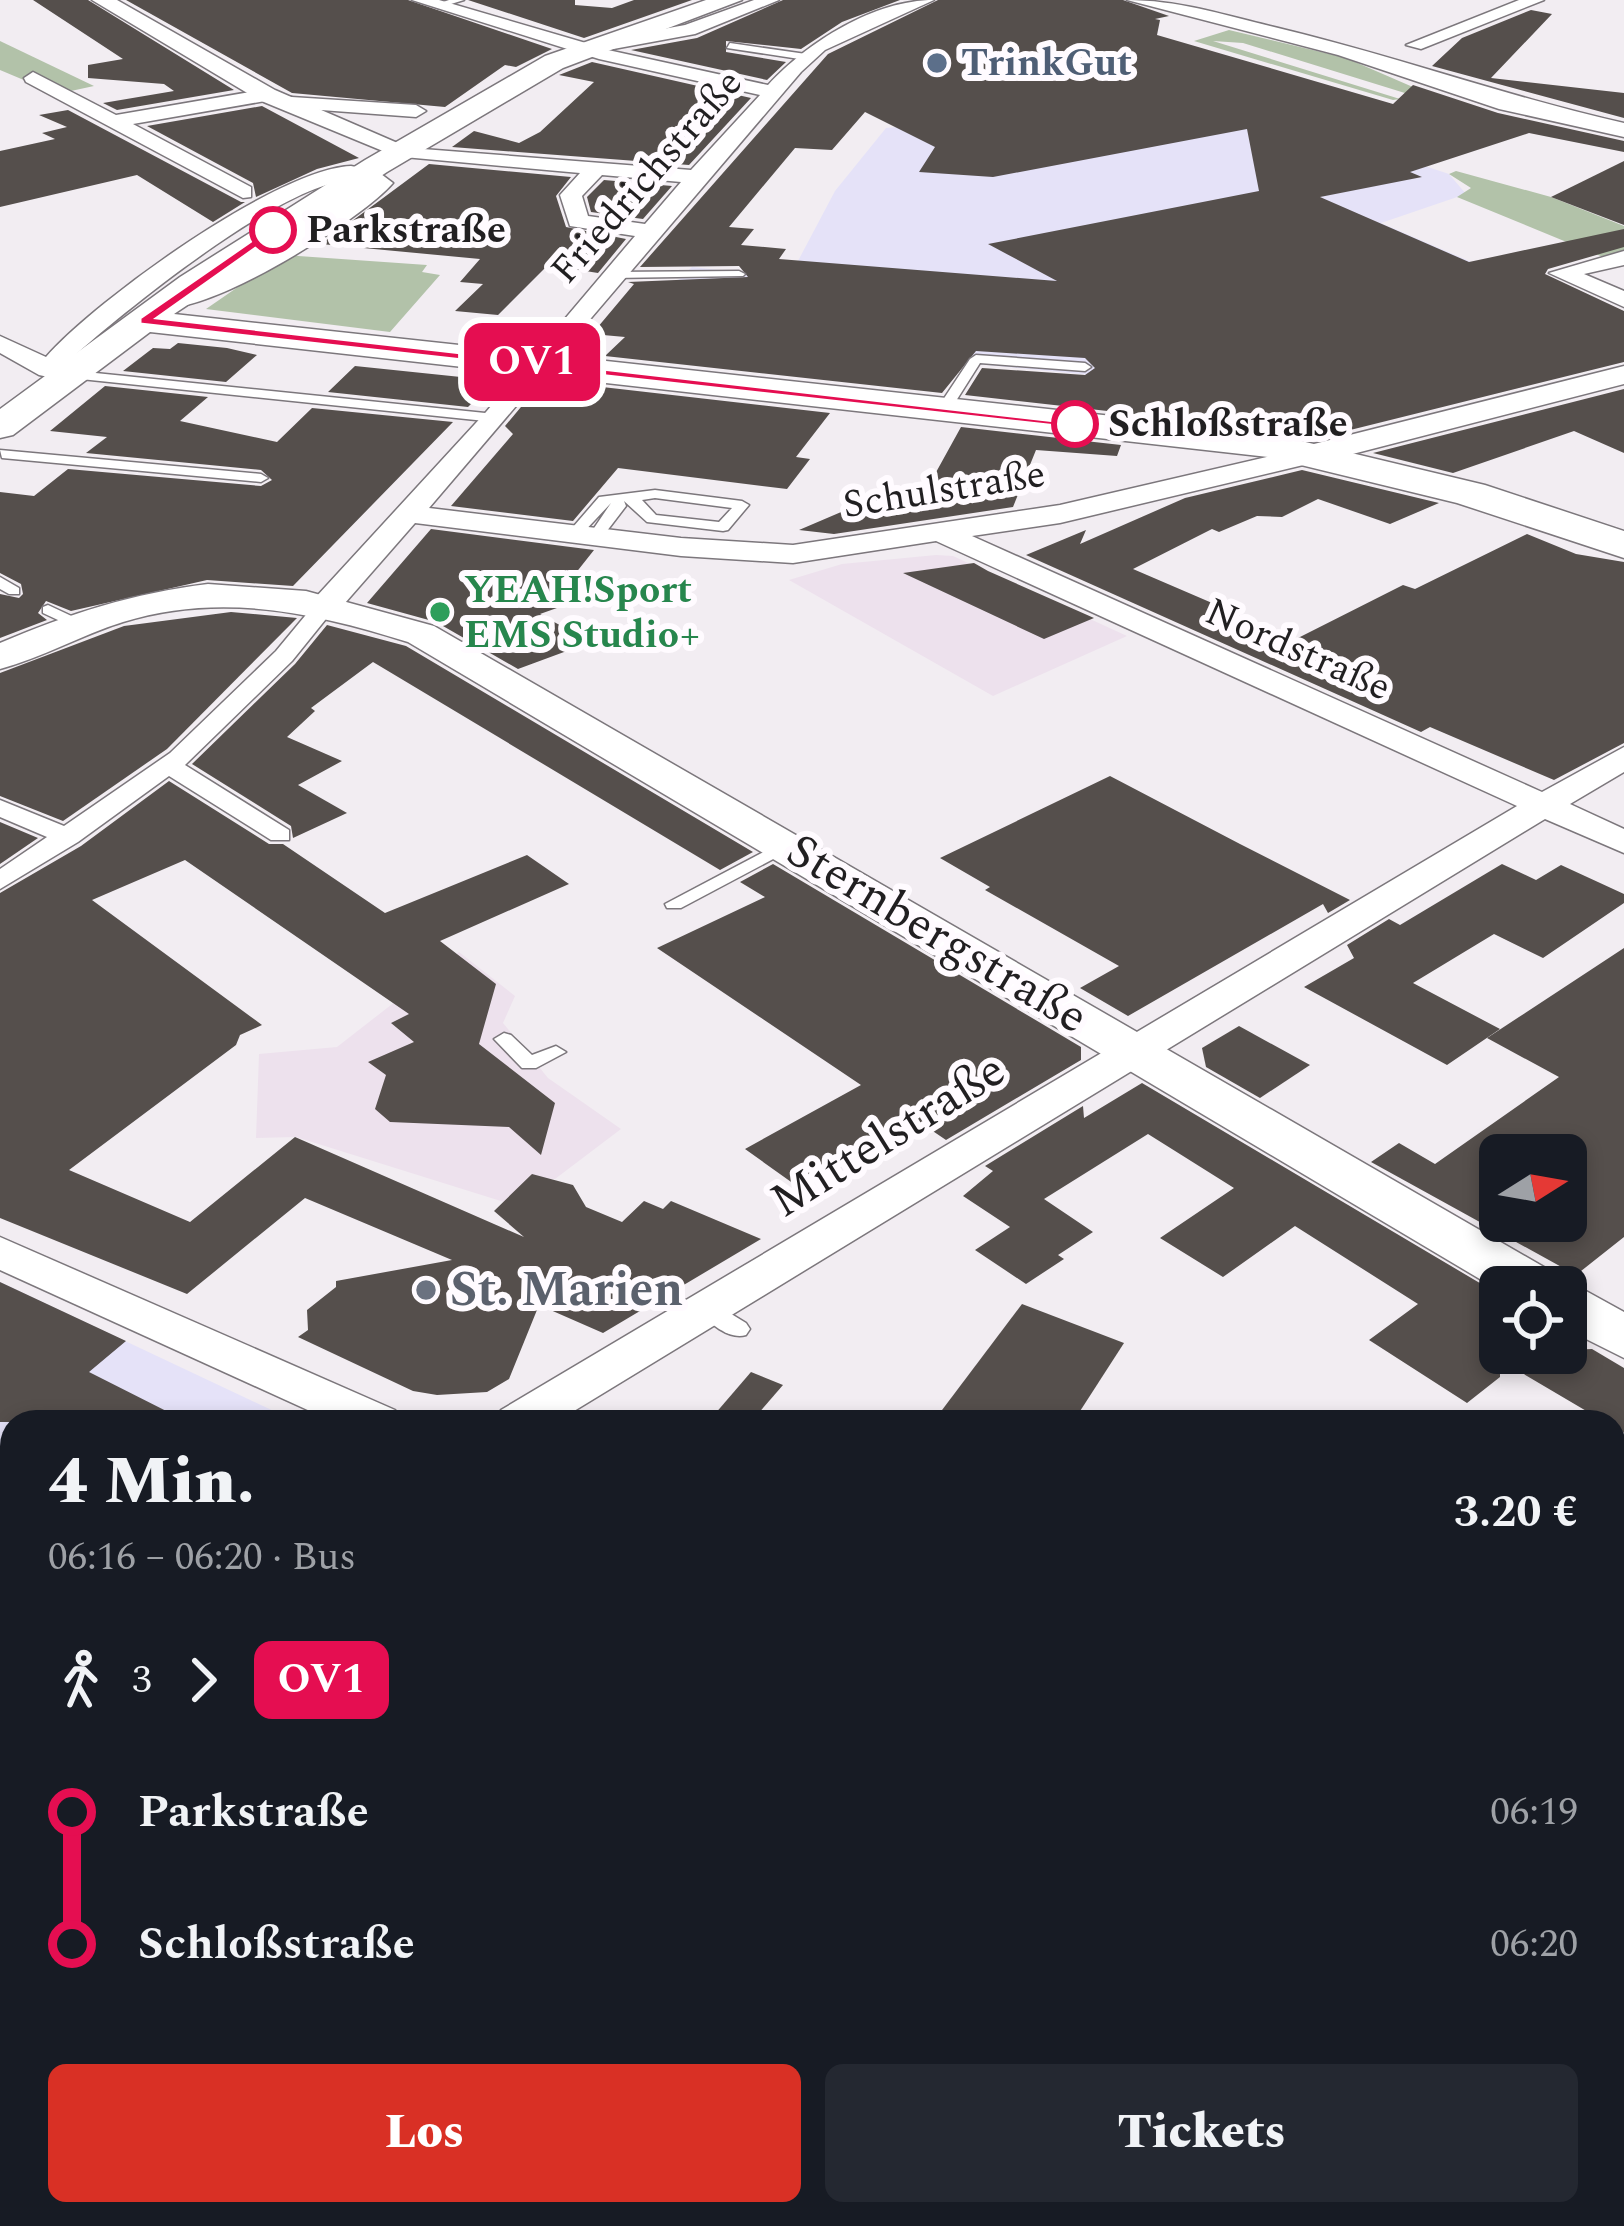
<!DOCTYPE html>
<html lang="de">
<meta charset="utf-8">
<style>
:root{--surface:#171b24;--page:#242831;--text:#f1f3f6;--muted:#9ea1a6;--accent:#d93025}
body{margin:0;font-family:Spectral,serif;background:var(--page);color:var(--text);height:100vh;display:flex;flex-direction:column;font-size:45px;white-space:nowrap}
*{box-sizing:border-box;margin:0}
p{font-size:39px;color:var(--muted)}
.icon{flex:none;width:66px;height:66px;fill:none;stroke:currentColor;stroke-width:2;stroke-linecap:round;stroke-linejoin:round}
.map{position:relative;flex:1;overflow:hidden}
.details{position:absolute;left:0px;top:1410px;width:1626px;height:816px;display:flex;flex-direction:column;background:var(--surface);border-radius:36px 36px 0 0;box-shadow:0 6px 18px #0003}
.details>*{flex:none}
.badge{padding:0 24px;border-radius:18px;font-size:42px;line-height:78px}
.needle{width:78px;rotate:79deg}
.fabs{position:absolute;left:1479px;top:1134px;display:grid;gap:24px}
.fabs a{display:grid;place-items:center;width:108px;height:108px;border-radius:18px;background:var(--surface);box-shadow:0 6px 18px #0003;font-size:60px}
.map>.badge{position:absolute;translate:-50% -50%;box-shadow:0 0 0 6px #fff}
.legs{display:flex;align-items:center;gap:18px;height:132px;padding:0 48px;font-size:39px}
.legs p{margin-inline-start:auto}
.overview{display:flex;align-items:center;justify-content:space-between;height:204px;padding:0 48px}
h1{font-size:66px;font-weight:800;line-height:90px}
.action{display:flex;gap:24px;margin-top:auto;padding:24px 48px}
.action a{flex:1;height:138px;border-radius:18px;background:var(--accent);color:#fff;font-size:48px;font-weight:800;line-height:138px;text-align:center}
.action a+a{background:var(--page);color:var(--text)}
ul{padding:0 48px;list-style:none}
li{display:flex;align-items:center;gap:42px;height:132px;font-size:45px}
li i{display:grid;place-items:center;width:18px;height:100%;margin:0 15px;background:currentColor}
li i::after{content:'';width:30px;height:30px;margin:-15px;border:9px solid;border-radius:50%;background:var(--surface)}
li p{margin-inline-start:auto}
li:first-child i{background:linear-gradient(#0000 50%,currentColor 0)}
li:last-child i{background:linear-gradient(currentColor 50%,#0000 0)}
.map>svg:first-child{display:block}
.commercial{fill:#e5e2f8}
.built{fill:#ede1ed}
.green{fill:#b2c2a9}
.building{fill:#554f4c;fill-rule:evenodd}
.lines{fill:none;stroke-linecap:round;stroke-linejoin:round}
.service-casing{stroke:#7c777c;stroke-width:3}
.pedestrian-casing{stroke:#7c777c;stroke-width:3}
.minor-casing{stroke:#7c777c;stroke-width:3}
.tertiary-casing{stroke:#7c777c;stroke-width:3}
.secondary-casing{stroke:#7c777c;stroke-width:3}
.service{fill:#fff;fill-rule:evenodd}
.pedestrian{fill:#fff;fill-rule:evenodd}
.minor{fill:#fff;fill-rule:evenodd}
.tertiary{fill:#fff;fill-rule:evenodd}
.secondary{fill:#fff;fill-rule:evenodd}
.line-1{fill:#e50e51;stroke:#fff;stroke-width:3}
.service-dot{fill:#5c6f8a;stroke:#fffbff;stroke-width:4.5}
.stop-1-dot{fill:#fff;stroke:#e50e51;stroke-width:6}
.leisure-dot{fill:#2e9e5b;stroke:#fffbff;stroke-width:4.5}
.worship-dot{fill:#6b7280;stroke:#fffbff;stroke-width:4.5}
.labels{text-anchor:middle;dominant-baseline:central;stroke-width:12;stroke-linejoin:round;paint-order:stroke}
.far-service-label{font-size:39px;font-weight:bold;fill:#4e5e75;stroke:#fffbff;text-anchor:start}
.far-street-label{font-size:39px;fill:#211f21;stroke:#fffbff}
.far-stop-label{font-size:39px;font-weight:bold;fill:#211f21;stroke:#fffbff;text-anchor:start}
.far-leisure-label{font-size:39px;font-weight:bold;fill:#27864d;stroke:#fffbff;text-anchor:start}
.street-label{font-size:48px;fill:#211f21;stroke:#fffbff}
.worship-label{font-size:48px;font-weight:bold;fill:#5b616d;stroke:#fffbff;text-anchor:start}
</style>
<div class="map">
<svg width="1624" height="2226" viewBox="0 0 1624 2226">
<rect width="100%" height="100%" fill="#f2edf2"/>
<!-- commercial -->
<g class="commercial">
<polygon points="974,111 1322,132 1449,174 1466,194 1381,223 1513,280 1133,379 748,342 676,282 692,267 789,278 835,191 886,128 949,122"/>
<polygon points="0,1282 297,1422 12,1422 12,1772 0,1781"/>
<polygon points="595,2214 880,2214 865,2226 604,2226"/>
</g>
<!-- built -->
<g class="built">
<polygon points="936,555 953,556 1127,636 993,696 789,580 842,564"/>
<polygon points="459,952 515,996 503,1023 548,1078 621,1129 555,1179 545,1179 504,1202 296,1137 256,1138 259,1054 337,1047"/>
</g>
<!-- green -->
<g class="green">
<polygon points="1229,30 1346,58 1429,94 1421,98 1243,43 1213,41 1400,99 1393,100 1194,41"/>
<polygon points="0,41 94,86 57,94 0,70"/>
<polygon points="1456,171 1551,197 1624,226 1624,253 1603,257 1457,197 1471,188 1449,174"/>
<polygon points="284,255 427,265 422,272 440,275 390,332 206,309"/>
</g>
<!-- building -->
<g class="building">
<polygon points="33,0 88,0 234,90 117,110 103,103 174,91 164,84 88,78 88,65 123,59"/>
<polygon points="126,0 408,0 552,49 516,67 505,65 445,107 292,93"/>
<polygon points="468,0 575,0 575,5 612,8 634,0 692,0 584,38"/>
<polygon points="783,0 900,0 842,22 801,49 726,41 726,52 786,62 767,80 631,50 697,38"/>
<path d="M938,0H1123L1169,16L1155,19L1160,20L1157,35L1393,104L1413,85L1498,113L1624,141V152L1529,133L1410,172L1422,177L1320,197L1469,262L1624,229V247L1548,269L1545,274L1624,311V362L1314,439L1268,429L965,395L982,368L1085,375L1095,368L1085,358L976,351L942,393L605,356L625,337L592,334L634,284L628,282L748,277L739,266L640,267L828,54ZM865,112L935,147L919,172L993,177L1247,129L1259,191L988,244L1057,281L779,259L786,249L741,245L754,229L729,227L795,148L832,150Z"/>
<polygon points="1531,10 1552,14 1491,78 1624,93 1624,118 1432,66 1462,38"/>
<polygon points="592,62 751,98 689,165 452,147 474,131 519,143 540,132 594,82 559,75"/>
<polygon points="262,106 359,158 317,169 256,197 253,183 147,126"/>
<polygon points="68,110 241,202 245,202 213,222 137,175 0,207 0,151 55,139 42,133 67,127 39,115"/>
<polygon points="1624,161 1624,225 1551,197"/>
<polygon points="429,164 571,177 556,196 566,227 626,239 598,273 548,265 498,315 455,311 483,284 460,282 480,259 321,244"/>
<polygon points="604,180 672,186 643,219 591,212 587,197"/>
<polygon points="178,343 227,348 257,355 226,382 123,371 153,348 170,349"/>
<polygon points="355,366 480,379 466,395 492,398 484,407 476,399 468,407 328,392"/>
<polygon points="576,384 830,413 796,457 810,459 787,489 618,468 573,521 451,506 513,434 505,426 526,401 555,404"/>
<polygon points="105,386 208,397 180,421 277,442 312,408 453,422 293,586 207,580 71,611 46,601 38,613 47,620 0,638 0,594 19,598 23,594 21,584 0,573 0,492 34,496 68,469 261,486 272,480 261,470 86,453 107,437 50,431"/>
<polygon points="1624,389 1624,453 1574,431 1453,473 1373,453"/>
<polygon points="961,427 1121,445 1117,456 1036,450 1013,507 834,534 799,530 902,486 924,494"/>
<polygon points="1302,470 1439,503 1390,524 1318,499 1282,517 1257,516 1219,532 1212,529 1133,569 1296,639 1403,585 1415,589 1527,534 1576,554 1624,562 1624,743 1554,780 1430,727 1421,732 1026,555 1086,530 1080,544 1185,498"/>
<polygon points="431,529 594,550 575,574 633,581 540,614 579,636 573,639 583,645 518,669 436,622 367,603"/>
<polygon points="974,563 988,571 1094,618 1044,639 903,573"/>
<polygon points="231,612 297,618 167,749 63,821 0,796 0,673 124,626"/>
<polygon points="327,625 406,646 753,852 720,870 373,662 311,708 315,711 287,737 342,761 298,785 347,813 293,838 291,826 192,764 295,664"/>
<polygon points="1110,776 1240,844 1350,900 1328,913 1323,904 1128,1016 1080,988 1119,966 985,890 990,887 940,858"/>
<polygon points="169,781 269,844 283,844 385,913 527,855 569,884 440,941 496,984 479,1044 555,1103 541,1155 509,1127 390,1122 375,1109 386,1075 368,1062 414,1042 391,1023 409,1014 185,860 92,900 262,1025 240,1035 236,1045 69,1170 190,1222 295,1137 524,1237 494,1211 532,1174 573,1185 586,1207 622,1222 644,1201 663,1209 671,1201 761,1239 603,1333 539,1305 509,1379 487,1392 437,1395 413,1391 298,1337 308,1330 307,1310 336,1287 336,1281 452,1260 305,1198 187,1294 0,1218 0,893 81,846"/>
<polygon points="0,822 38,838 0,864"/>
<polygon points="773,864 1081,1047 1081,1060 946,1140 912,1117 794,1184 745,1149 861,1085 657,948 765,897 740,882"/>
<polygon points="1502,864 1536,880 1561,865 1624,894 1624,903 1543,958 1494,934 1413,983 1500,1029 1447,1065 1304,987 1354,958 1347,945 1389,919 1400,925"/>
<path d="M1624,948V1237L1576,1275L1371,1162L1399,1143L1435,1164L1559,1077L1487,1038ZM1500,1155H1566V1221H1500Z"/>
<polygon points="1239,1026 1310,1065 1260,1098 1206,1067 1202,1048"/>
<polygon points="1142,1083 1500,1295 1500,1353 1592,1349 1624,1368 1624,1433 1614,1422 1605,1422 1500,1360 1500,1377 1467,1403 1369,1340 1418,1304 1295,1226 1223,1277 1160,1238 1234,1188 1148,1134 1044,1199 1093,1232 1058,1255 1064,1259 1026,1284 975,1250 1010,1227 963,1196 993,1171 985,1166 1083,1106 1084,1118"/>
<polygon points="0,1282 126,1341 89,1372 188,1422 0,1422"/>
<polygon points="1022,1304 1124,1343 1073,1422 933,1422"/>
<polygon points="751,1372 783,1385 751,1422 708,1422"/>
</g>
<g class="lines">
<!-- service casing -->
<g class="service-casing">
<g id="service">
<polygon points="449,0 464,0 438,8 434,5"/>
<polygon points="730,43 806,54 811,57 806,60 727,48"/>
<polygon points="739,271 745,274 743,276 612,278 606,275 612,272"/>
<polygon points="976,355 1085,363 1091,367 1085,371 980,363 949,412 939,412 937,409 970,359"/>
<polygon points="76,371 495,414 502,418 495,422 71,378 70,375"/>
<polygon points="0,450 261,474 268,478 261,482 2,458"/>
<path d="M655,490L742,501L749,505L728,530L723,531L647,522L624,501L626,506L600,540H590L588,537L611,503L579,537L567,534L599,497ZM655,498L732,508L719,522L656,515L642,500Z"/>
<polygon points="0,577 19,588 19,594 9,594 0,589"/>
<polygon points="48,605 80,620 83,623 75,628 43,613 43,607"/>
<polygon points="786,840 795,845 792,849 681,908 667,908 665,904"/>
<polygon points="504,1033 511,1035 532,1055 556,1046 566,1052 536,1068 522,1068 494,1039"/>
<path d="M710,1301L746,1323L750,1329L746,1335C729,1340 708,1323 698,1309L702,1303Z"/>
<polygon points="1614,2102 1624,2106 1624,2140 1614,2136"/>
<polygon points="1624,2151 1624,2189 1614,2193 1614,2155"/>
<polygon points="619,2214 656,2214 662,2226 625,2226"/>
<polygon points="1556,2214 1593,2214 1587,2226 1557,2226"/>
</g>
</g>
<!-- pedestrian casing -->
<g class="pedestrian-casing">
<g id="pedestrian">
<polygon points="327,597 338,604 292,661 185,765 289,830 289,840 271,840 169,776 78,842 0,889 0,869 47,837 0,817 0,800 64,826 170,753 276,651 319,599"/>
<polygon points="12,1863 12,1900 0,1904 0,1867"/>
<polygon points="509,2214 560,2214 565,2226 514,2226"/>
</g>
</g>
<!-- minor casing -->
<g class="minor-casing">
<g id="minor">
<path d="M412,0H439L596,46L604,40L685,25L754,0H779L695,34L608,50L768,85C808,42 874,0 934,0L825,50L801,72L429,508L681,538L793,545L1060,505L1310,447L1320,449V461L1060,523L972,536L1542,792L1624,747V772L1570,804L1624,829V853L1545,819L556,1422H494L501,1410L1517,806L936,541L793,563L681,556L415,523L338,611H316L312,604L316,597L486,412L635,236L570,226L560,195L580,173L404,157L394,151L397,147L691,170L760,95L599,59ZM602,175L681,182L645,224L588,216L582,196Z"/>
<polygon points="1519,0 1544,0 1421,49 1406,45"/>
<polygon points="33,72 116,115 267,89 276,96 416,105 426,111 416,117 280,107 271,100 133,124 251,187 251,197 243,198 26,82 24,78"/>
<path d="M351,166L377,171L393,183C361,220 207,317 159,307V297L221,279L368,183C311,157 120,315 74,356L65,366L80,374V384L39,375L0,353V336L46,357C96,300 277,169 351,166Z"/>
<polygon points="1624,251 1624,265 1584,274 1624,291 1624,307 1549,273"/>
<polygon points="0,1237 395,1410 402,1422 334,1422 0,1270"/>
<rect x="1614" y="1805" width="10" height="50"/>
</g>
</g>
<!-- tertiary casing -->
<g class="tertiary-casing">
<g id="tertiary">
<polygon points="92,0 117,0 275,90 416,151 404,158 395,156 259,100"/>
<path d="M1127,0C1176,0 1222,14 1270,26C1390,54 1504,96 1624,123V137L1499,109L1338,55Z"/>
<polygon points="1624,366 1624,384 1310,465 1293,455 1298,448"/>
<path d="M208,584L306,591L434,626L1556,1274L1563,1286L1586,1291L1624,1312V1358L1566,1329V1287L1500,1291L408,642C313,612 220,592 123,622C81,635 42,658 0,669V643C68,614 134,593 208,584Z"/>
<polygon points="1624,1602 1624,1658 1614,1662 1614,1605"/>
<polygon points="887,2214 971,2214 966,2226 887,2226"/>
</g>
</g>
<!-- secondary casing -->
<g class="secondary-casing">
<polygon id="secondary" points="706,0 742,0 563,68 387,172 174,314 1268,433 1485,485 1624,531 1624,558 1457,503 1268,457 150,332 13,435 0,438 0,409 180,277 365,160 545,56"/>
</g>
<!-- service -->
<use href="#service" class="service"/>
<!-- pedestrian -->
<use href="#pedestrian" class="pedestrian"/>
<!-- minor -->
<use href="#minor" class="minor"/>
<!-- tertiary -->
<use href="#tertiary" class="tertiary"/>
<!-- secondary -->
<use href="#secondary" class="secondary"/>
</g>
<!-- line-1 -->
<polygon class="line-1" points="273,226 277,233 157,318 1082,424 1075,428 140,324 140,318"/>
<!-- markers -->
<circle class="service-dot" cx="937" cy="63" r="12"/>
<g class="stop-1-dot">
<circle cx="273" cy="230" r="21"/>
<circle cx="1075" cy="424" r="21"/>
</g>
<circle class="leisure-dot" cx="440" cy="612" r="12"/>
<circle class="worship-dot" cx="426" cy="1290" r="12"/>
<g class="labels">
<!-- far-service labels -->
<g class="far-service-label">
<text x="961" y="63">TrinkGut</text>
</g>
<!-- far-street labels -->
<g class="far-street-label">
<text transform="translate(647 177) rotate(-49)">Friedrichstraße</text>
<text transform="translate(944 490) rotate(-9)">Schulstraße</text>
<text transform="translate(1298 650) rotate(24)">Nordstraße</text>
</g>
<!-- far-stop labels -->
<g class="far-stop-label">
<text x="306" y="230">Parkstraße</text>
<text x="1108" y="424">Schloßstraße</text>
</g>
<!-- far-leisure labels -->
<g class="far-leisure-label">
<text x="464" y="590">YEAH!Sport<tspan x="464" dy="45">EMS Studio+</tspan></text>
</g>
<!-- street labels -->
<g class="street-label">
<text transform="translate(937 934) rotate(31)">Sternbergstraße</text>
<text transform="translate(888 1136) rotate(-32)">Mittelstraße</text>
</g>
<!-- worship labels -->
<g class="worship-label">
<text x="450" y="1290">St. Marien</text>
</g>
</g>
</svg>
<div class="fabs">
<a><svg class="needle" viewBox="-14 -14 28 28"><path d="M0-13l5 13h-10z" fill="#e53935"/><path d="M0 13l5-13h-10z" fill="#9ea1a6"/></svg></a>
<a><svg class="icon" aria-label="locate" viewBox="0 0 24 24"><circle cx="12" cy="12" r="6"/><path d="M12 2v4M12 18v4M2 12h4M18 12h4"/></svg></a>
</div>
<b class="badge" style="left:532px;top:362px;background:#e50e51;color:#fff">OV1</b>
<section class="details">
<div class="overview"><div><h1>4 Min.</h1><p>06:16 – 06:20 · Bus</p></div><b>3.20 €</b></div>
<div class="legs"><svg class="icon" aria-label="walk" viewBox="0 0 24 24"><circle cx="13" cy="4" r="2"/><path d="M13 8l-2 6 4 7M11 14l-3 7M7 12l3-4h3l4 4"/></svg>3<svg class="icon" aria-label="forward" viewBox="0 0 24 24"><path d="M9 5l7 7-7 7"/></svg><b class="badge" style="background:#e50e51;color:#fff">OV1</b></div>
<ul>
<li><i style="color:#e50e51"></i><b>Parkstraße</b><p>06:19</p></li>
<li><i style="color:#e50e51"></i><b>Schloßstraße</b><p>06:20</p></li>
</ul>
<div class="action"><a>Los</a><a>Tickets</a></div>
</section>
</div>
